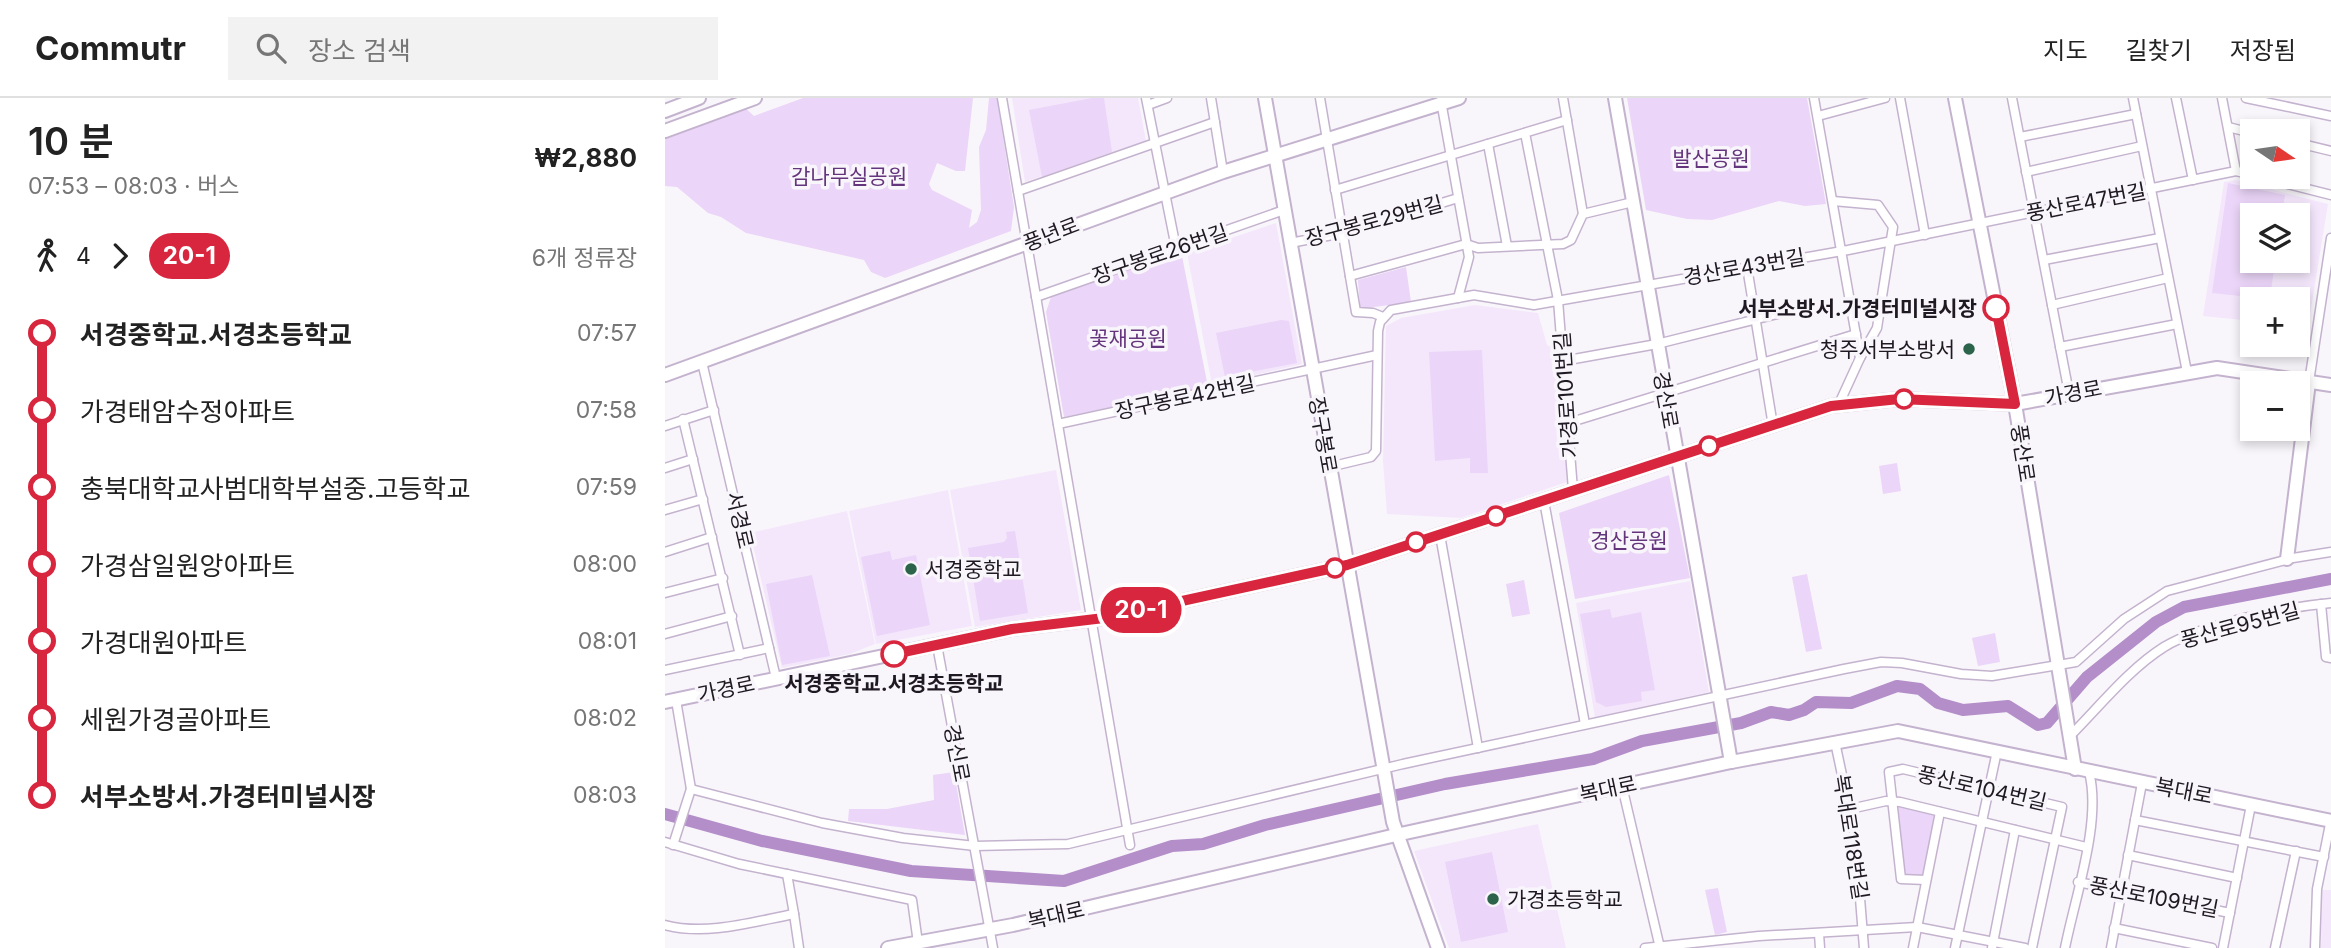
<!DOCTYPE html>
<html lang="ko">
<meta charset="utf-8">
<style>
:root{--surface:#fff;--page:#f2f2f2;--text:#222;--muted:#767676;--line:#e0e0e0}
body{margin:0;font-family:Inter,"Noto Sans KR",sans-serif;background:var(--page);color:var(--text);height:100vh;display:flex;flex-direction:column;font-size:26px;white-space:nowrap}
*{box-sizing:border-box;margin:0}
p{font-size:23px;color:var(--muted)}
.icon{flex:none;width:38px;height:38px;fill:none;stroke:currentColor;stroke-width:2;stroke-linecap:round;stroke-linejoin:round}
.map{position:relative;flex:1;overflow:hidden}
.panel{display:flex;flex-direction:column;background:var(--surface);width:665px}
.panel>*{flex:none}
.badge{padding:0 14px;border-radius:23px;font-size:24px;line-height:46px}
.needle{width:46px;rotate:103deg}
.buttons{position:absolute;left:1575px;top:21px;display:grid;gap:14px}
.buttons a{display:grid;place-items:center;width:70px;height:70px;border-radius:0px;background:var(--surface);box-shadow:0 4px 10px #0003;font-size:35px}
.map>.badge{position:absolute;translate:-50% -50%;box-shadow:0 0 0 4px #fff}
.legs{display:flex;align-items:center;gap:10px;height:77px;padding:0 28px;font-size:23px}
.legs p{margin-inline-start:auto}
.headline{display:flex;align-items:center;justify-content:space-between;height:119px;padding:0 28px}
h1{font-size:38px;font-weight:600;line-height:52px}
ul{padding:0 28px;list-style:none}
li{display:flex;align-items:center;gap:24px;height:77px;font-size:26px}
li i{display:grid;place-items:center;width:10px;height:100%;margin:0 9px;background:currentColor}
li i::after{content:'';width:18px;height:18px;margin:-9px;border:5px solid;border-radius:50%;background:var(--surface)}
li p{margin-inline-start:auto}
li:first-child i{background:linear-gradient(#0000 50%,currentColor 0)}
li:last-child i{background:linear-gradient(currentColor 50%,#0000 0)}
header{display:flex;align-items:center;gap:42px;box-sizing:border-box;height:98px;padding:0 35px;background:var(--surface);border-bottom:2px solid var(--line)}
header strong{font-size:33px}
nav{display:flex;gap:38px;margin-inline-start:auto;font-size:24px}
.search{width:490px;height:63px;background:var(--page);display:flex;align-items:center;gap:18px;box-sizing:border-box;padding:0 24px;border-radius:0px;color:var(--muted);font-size:26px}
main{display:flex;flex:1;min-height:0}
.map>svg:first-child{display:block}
.built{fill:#f4e7fc;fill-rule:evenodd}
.green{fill:#ebd5f8}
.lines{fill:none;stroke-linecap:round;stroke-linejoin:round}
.river{stroke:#b38ec9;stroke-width:12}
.street-casing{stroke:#c4b3ce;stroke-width:11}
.secondary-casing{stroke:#c4b3ce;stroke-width:16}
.street{stroke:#fff;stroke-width:8}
.secondary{stroke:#fff;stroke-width:12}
.line-1-casing{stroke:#fff;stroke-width:16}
.line-1{stroke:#d7263d;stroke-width:10}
.stop-1-dot{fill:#fff;stroke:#d7263d;stroke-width:3.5}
.poi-dot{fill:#2b634b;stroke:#f9f6fb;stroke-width:2.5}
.labels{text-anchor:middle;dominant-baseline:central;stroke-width:7;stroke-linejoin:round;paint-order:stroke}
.park-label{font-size:21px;fill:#64357c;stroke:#f9f6fb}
.street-label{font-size:21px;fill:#1f1923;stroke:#f9f6fb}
.stop-label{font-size:21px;font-weight:bold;fill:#1f1923;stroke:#f9f6fb;text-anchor:end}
.poi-label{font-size:21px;fill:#1f1923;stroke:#f9f6fb;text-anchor:start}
</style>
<header>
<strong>Commutr</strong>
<div class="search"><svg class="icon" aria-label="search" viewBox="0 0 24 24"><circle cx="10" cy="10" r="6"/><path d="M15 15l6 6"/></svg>장소 검색</div>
<nav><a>지도</a><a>길찾기</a><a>저장됨</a></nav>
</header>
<main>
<section class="panel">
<div class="headline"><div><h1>10 분</h1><p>07:53 – 08:03 · 버스</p></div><b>₩2,880</b></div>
<div class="legs"><svg class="icon" aria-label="walk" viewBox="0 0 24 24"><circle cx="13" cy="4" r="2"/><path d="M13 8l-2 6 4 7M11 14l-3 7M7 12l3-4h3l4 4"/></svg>4<svg class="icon" aria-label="forward" viewBox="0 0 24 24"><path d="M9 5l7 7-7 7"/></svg><b class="badge" style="background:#d7263d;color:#fff">20-1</b><p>6개 정류장</p></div>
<ul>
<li><i style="color:#d7263d"></i><b>서경중학교.서경초등학교</b><p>07:57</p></li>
<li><i style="color:#d7263d"></i><span>가경태암수정아파트</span><p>07:58</p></li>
<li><i style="color:#d7263d"></i><span>충북대학교사범대학부설중.고등학교</span><p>07:59</p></li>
<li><i style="color:#d7263d"></i><span>가경삼일원앙아파트</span><p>08:00</p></li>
<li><i style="color:#d7263d"></i><span>가경대원아파트</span><p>08:01</p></li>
<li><i style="color:#d7263d"></i><span>세원가경골아파트</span><p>08:02</p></li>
<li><i style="color:#d7263d"></i><b>서부소방서.가경터미널시장</b><p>08:03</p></li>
</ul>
</section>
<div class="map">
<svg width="1666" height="850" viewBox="0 0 1666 850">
<rect width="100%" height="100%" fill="#f9f6fb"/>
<!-- built -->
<g class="built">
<polygon points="347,0 473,0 481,43 360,84"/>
<path d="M1570,82L1663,106L1643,229L1633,228V201H1587V223L1538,218L1559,84ZM1587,117H1633V163H1587Z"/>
<polygon points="611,125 637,266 547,287 522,155"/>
<polygon points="810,207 873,215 882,247 890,251 902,384 796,420 722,416 718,363 721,228 736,220"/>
<polygon points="391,372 416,512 310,529 285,392"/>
<polygon points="283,392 307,528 211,546 184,413"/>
<polygon points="182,413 210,546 185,556 117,570 85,435"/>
<polygon points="1025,483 1044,594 930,620 911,505"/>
<polygon points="873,726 901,850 784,850 749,753"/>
<polygon points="1657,792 1666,792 1666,850 1656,850"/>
</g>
<!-- green -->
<g class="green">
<polygon points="138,0 308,0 300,73 291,73 272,65 264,86 267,92 307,112 304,130 312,124 316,112 314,49 321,32 324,0 332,0 349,109 346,133 220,180 206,174 199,162 81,135 56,119 43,115 12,89 0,88 0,39 78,8 89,18"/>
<polygon points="427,0 439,0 447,54 377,79 364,12"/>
<polygon points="962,0 1142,0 1161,106 1140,108 1114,103 1047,122 1022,121 981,112"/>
<polygon points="1563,85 1620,97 1617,117 1587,117 1587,163 1610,163 1605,201 1587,201 1587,214 1584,213 1585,199 1547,195"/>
<polygon points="516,153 543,289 399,319 381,214 386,199"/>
<polygon points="741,169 746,204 695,211 693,182"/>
<polygon points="616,222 624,223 632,265 560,279 551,235"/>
<polygon points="817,252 823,375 805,375 805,360 770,363 764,254"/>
<polygon points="1232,365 1236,393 1218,396 1214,368"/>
<polygon points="1004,377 1025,480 910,501 894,415"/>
<polygon points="350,433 363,515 315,523 303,450 339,444 342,440 341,434"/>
<polygon points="225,453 227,462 251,457 265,527 212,538 196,459"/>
<polygon points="1142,476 1157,551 1141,554 1127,479"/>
<polygon points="147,477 165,558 117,567 101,486"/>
<polygon points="859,482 865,516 847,519 841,486"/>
<polygon points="945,511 947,520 976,514 990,592 976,594 977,603 941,609 931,604 915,516"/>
<polygon points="1330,535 1335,564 1313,568 1307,540"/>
<polygon points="289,674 300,737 183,723 184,711 222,711 269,702 268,677"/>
<polygon points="1231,706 1271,716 1258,779 1239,778"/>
<polygon points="827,754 843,834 796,844 780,764"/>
<polygon points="1053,790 1062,834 1050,837 1040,792"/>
</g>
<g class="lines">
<!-- river -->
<polyline class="river" points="0,716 97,743 246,773 399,783 507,748 538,746 600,727 780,686 928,661 977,643 1076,625 1106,614 1124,617 1139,612 1151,604 1186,605 1232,588 1255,591 1273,605 1298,612 1343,608 1373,627 1382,625 1422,579 1491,524 1519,509 1666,481"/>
<!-- street casing -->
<g class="street-casing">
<g id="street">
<polyline points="337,0 465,747"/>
<polyline points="481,0 511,150"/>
<polyline points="546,0 558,74"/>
<polyline points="655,0 691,214 708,215 718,219"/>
<polyline points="898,0 918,116"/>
<polyline points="1149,0 1195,260 1173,308"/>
<polyline points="1235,0 1260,137"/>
<polyline points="1347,0 1404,295"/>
<polyline points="1468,0 1522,274"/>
<polyline points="1511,0 1528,82"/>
<polyline points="1557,0 1571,73"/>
<polyline points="1581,0 1666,18"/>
<polyline points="776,3 804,159 793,200"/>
<polyline points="483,7 502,0"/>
<polyline points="1153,18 1220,0"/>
<polyline points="1563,29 1587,35"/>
<polyline points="860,35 893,202 908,392"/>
<polyline points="1355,39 1471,16"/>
<polyline points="1633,45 1666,53"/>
<polyline points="823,46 842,148"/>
<polyline points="1361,74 1477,48"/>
<polyline points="1595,79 1666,97"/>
<polyline points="670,92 902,22"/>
<polyline points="353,93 550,24"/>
<polyline points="1168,103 1213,107 1228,129 1212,230 1195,260"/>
<polyline points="625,145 678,135 793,100"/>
<polyline points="1379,162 1495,140"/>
<polyline points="1082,169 1108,328"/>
<polyline points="685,178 801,146 813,150 898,146 906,142 918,116 968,104"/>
<polyline points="371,199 619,112"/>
<polyline points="1387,207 1503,180"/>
<polyline points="1395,249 1512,226"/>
<polyline points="898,263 992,246 1124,213"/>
<polyline points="37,264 111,580"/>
<polyline points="1644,284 1666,140"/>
<polyline points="18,321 75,557"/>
<polyline points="903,325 1191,236"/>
<polyline points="393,326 712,257"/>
<polyline points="0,328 49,312"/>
<polyline points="664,369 706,359 711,353 713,233 715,224 726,212 787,201 809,197 869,207 1183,152 1571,73 1587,77"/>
<polyline points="0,370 28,361"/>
<polyline points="879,403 920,626"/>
<polyline points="0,412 38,401"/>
<polyline points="775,437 813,650"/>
<polyline points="0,454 47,439"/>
<polyline points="0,495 58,480"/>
<polyline points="1656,506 1661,559 1666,560"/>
<polyline points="0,536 67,518"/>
<polyline points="272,547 328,850"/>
<polyline points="0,572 104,550"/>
<path d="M1405,638C1434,609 1464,571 1499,549C1537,526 1621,509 1666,505"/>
<polyline points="1170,644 1190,738 1199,850"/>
<polyline points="957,688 995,850"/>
<polyline points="26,691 157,725 238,740 310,748 403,746 738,666 1179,571 1216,564 1237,565 1296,576 1327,578 1411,564 1459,521 1502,493 1628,460 1666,454"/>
<polyline points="1185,711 1221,703 1235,704 1421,749"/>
<polyline points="1470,722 1659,759"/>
<polyline points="0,744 74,766 247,802 253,845"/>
<polyline points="8,747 26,691 11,602"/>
<polyline points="1463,757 1572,780"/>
<polyline points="1261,782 1236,781 1224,674 1238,671 1397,709 1367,850"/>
<polyline points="1413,784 1565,815"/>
<polyline points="129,816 134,850"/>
<path d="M0,827C42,838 87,824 129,816L122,776"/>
<polyline points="1449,830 1547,850"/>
<polyline points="1154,836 1155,850"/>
<polyline points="980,850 1094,838 1252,829 1360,850"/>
<polyline points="1248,850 1275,714"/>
<polyline points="1290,850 1332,653"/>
<polyline points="1327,850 1350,732"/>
<path d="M1400,850C1410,799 1437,723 1424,674"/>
<polyline points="1446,850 1477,685"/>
<polyline points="1558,850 1586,707"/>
<polyline points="1610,850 1631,753"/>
<polyline points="1650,850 1652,791 1666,721"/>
</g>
</g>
<!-- secondary casing -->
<g class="secondary-casing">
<g id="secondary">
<polyline points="600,0 728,724 773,850"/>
<polyline points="950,0 1066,664"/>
<polyline points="1290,0 1350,306 1410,671"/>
<polyline points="0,13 34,0"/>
<polyline points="0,33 90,0"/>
<polyline points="0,277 558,74 794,0"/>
<polyline points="1622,461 1644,284"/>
<polyline points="0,604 347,531 439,520 682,467 1166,308 1234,301 1350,306 1552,270 1666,287"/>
<polyline points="223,850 348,827 731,737 1066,664 1233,633 1666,723"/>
</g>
</g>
<!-- street -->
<use href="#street" class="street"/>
<!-- secondary -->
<use href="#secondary" class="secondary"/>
</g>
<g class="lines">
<!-- line-1 casing -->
<g class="line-1-casing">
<polyline id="line-1" points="229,556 347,531 439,520 682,467 1166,308 1234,301 1350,306 1331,210"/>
</g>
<!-- line-1 -->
<use href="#line-1" class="line-1"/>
</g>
<!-- markers -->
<g class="stop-1-dot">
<circle cx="1331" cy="210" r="12"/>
<circle cx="1239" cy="301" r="9"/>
<circle cx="1044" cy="348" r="9"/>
<circle cx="831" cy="418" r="9"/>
<circle cx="751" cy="444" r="9"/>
<circle cx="670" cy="470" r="9"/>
<circle cx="229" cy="556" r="12"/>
</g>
<g class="poi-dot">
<circle cx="1304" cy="251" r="7"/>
<circle cx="246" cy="471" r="7"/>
<circle cx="828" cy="801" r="7"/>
</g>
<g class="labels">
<!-- park labels -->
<g class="park-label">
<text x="1046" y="60">발산공원</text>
<text x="184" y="78">감나무실공원</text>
<text x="463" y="240">꽃재공원</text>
<text x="964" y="442">경산공원</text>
</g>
<!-- street labels -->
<g class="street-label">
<text transform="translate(1421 104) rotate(-11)">풍산로47번길</text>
<text transform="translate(709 123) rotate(-15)">장구봉로29번길</text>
<text transform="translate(386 136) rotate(-21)">풍년로</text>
<text transform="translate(495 156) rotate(-19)">장구봉로26번길</text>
<text transform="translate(1079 169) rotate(-10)">경산로43번길</text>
<text transform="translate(1408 295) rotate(-11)">가경로</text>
<text transform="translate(901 297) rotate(-94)">가경로101번길</text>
<text transform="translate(520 299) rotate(-12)">장구봉로42번길</text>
<text transform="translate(1001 302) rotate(80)">경산로</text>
<text transform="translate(658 337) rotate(80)">장구봉로</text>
<text transform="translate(1358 355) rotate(81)">풍산로</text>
<text transform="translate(75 422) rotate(77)">서경로</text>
<text transform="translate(1575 527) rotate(-15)">풍산로95번길</text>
<text transform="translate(61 591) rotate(-12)">가경로</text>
<text transform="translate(292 655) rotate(79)">경신로</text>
<text transform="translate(1317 690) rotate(13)">풍산로104번길</text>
<text transform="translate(943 691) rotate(-12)">복대로</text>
<text transform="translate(1519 693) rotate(11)">복대로</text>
<text transform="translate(1186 739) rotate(81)">복대로118번길</text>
<text transform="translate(1489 799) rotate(11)">풍산로109번길</text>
<text transform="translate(391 817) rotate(-13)">복대로</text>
</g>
<!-- stop labels -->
<g class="stop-label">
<text x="1312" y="210">서부소방서.가경터미널시장</text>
<text x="229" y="585" text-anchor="middle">서경중학교.서경초등학교</text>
</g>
<!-- poi labels -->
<g class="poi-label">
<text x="1290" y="251" text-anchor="end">청주서부소방서</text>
<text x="260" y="471">서경중학교</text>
<text x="842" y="801">가경초등학교</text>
</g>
</g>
</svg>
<div class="buttons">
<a><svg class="needle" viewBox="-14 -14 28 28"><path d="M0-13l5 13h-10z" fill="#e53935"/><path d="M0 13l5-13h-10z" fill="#767676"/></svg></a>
<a><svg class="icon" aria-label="layers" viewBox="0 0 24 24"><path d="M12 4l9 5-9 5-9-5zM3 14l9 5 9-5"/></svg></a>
<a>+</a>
<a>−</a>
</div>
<b class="badge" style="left:476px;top:512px;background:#d7263d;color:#fff">20-1</b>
</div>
</main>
